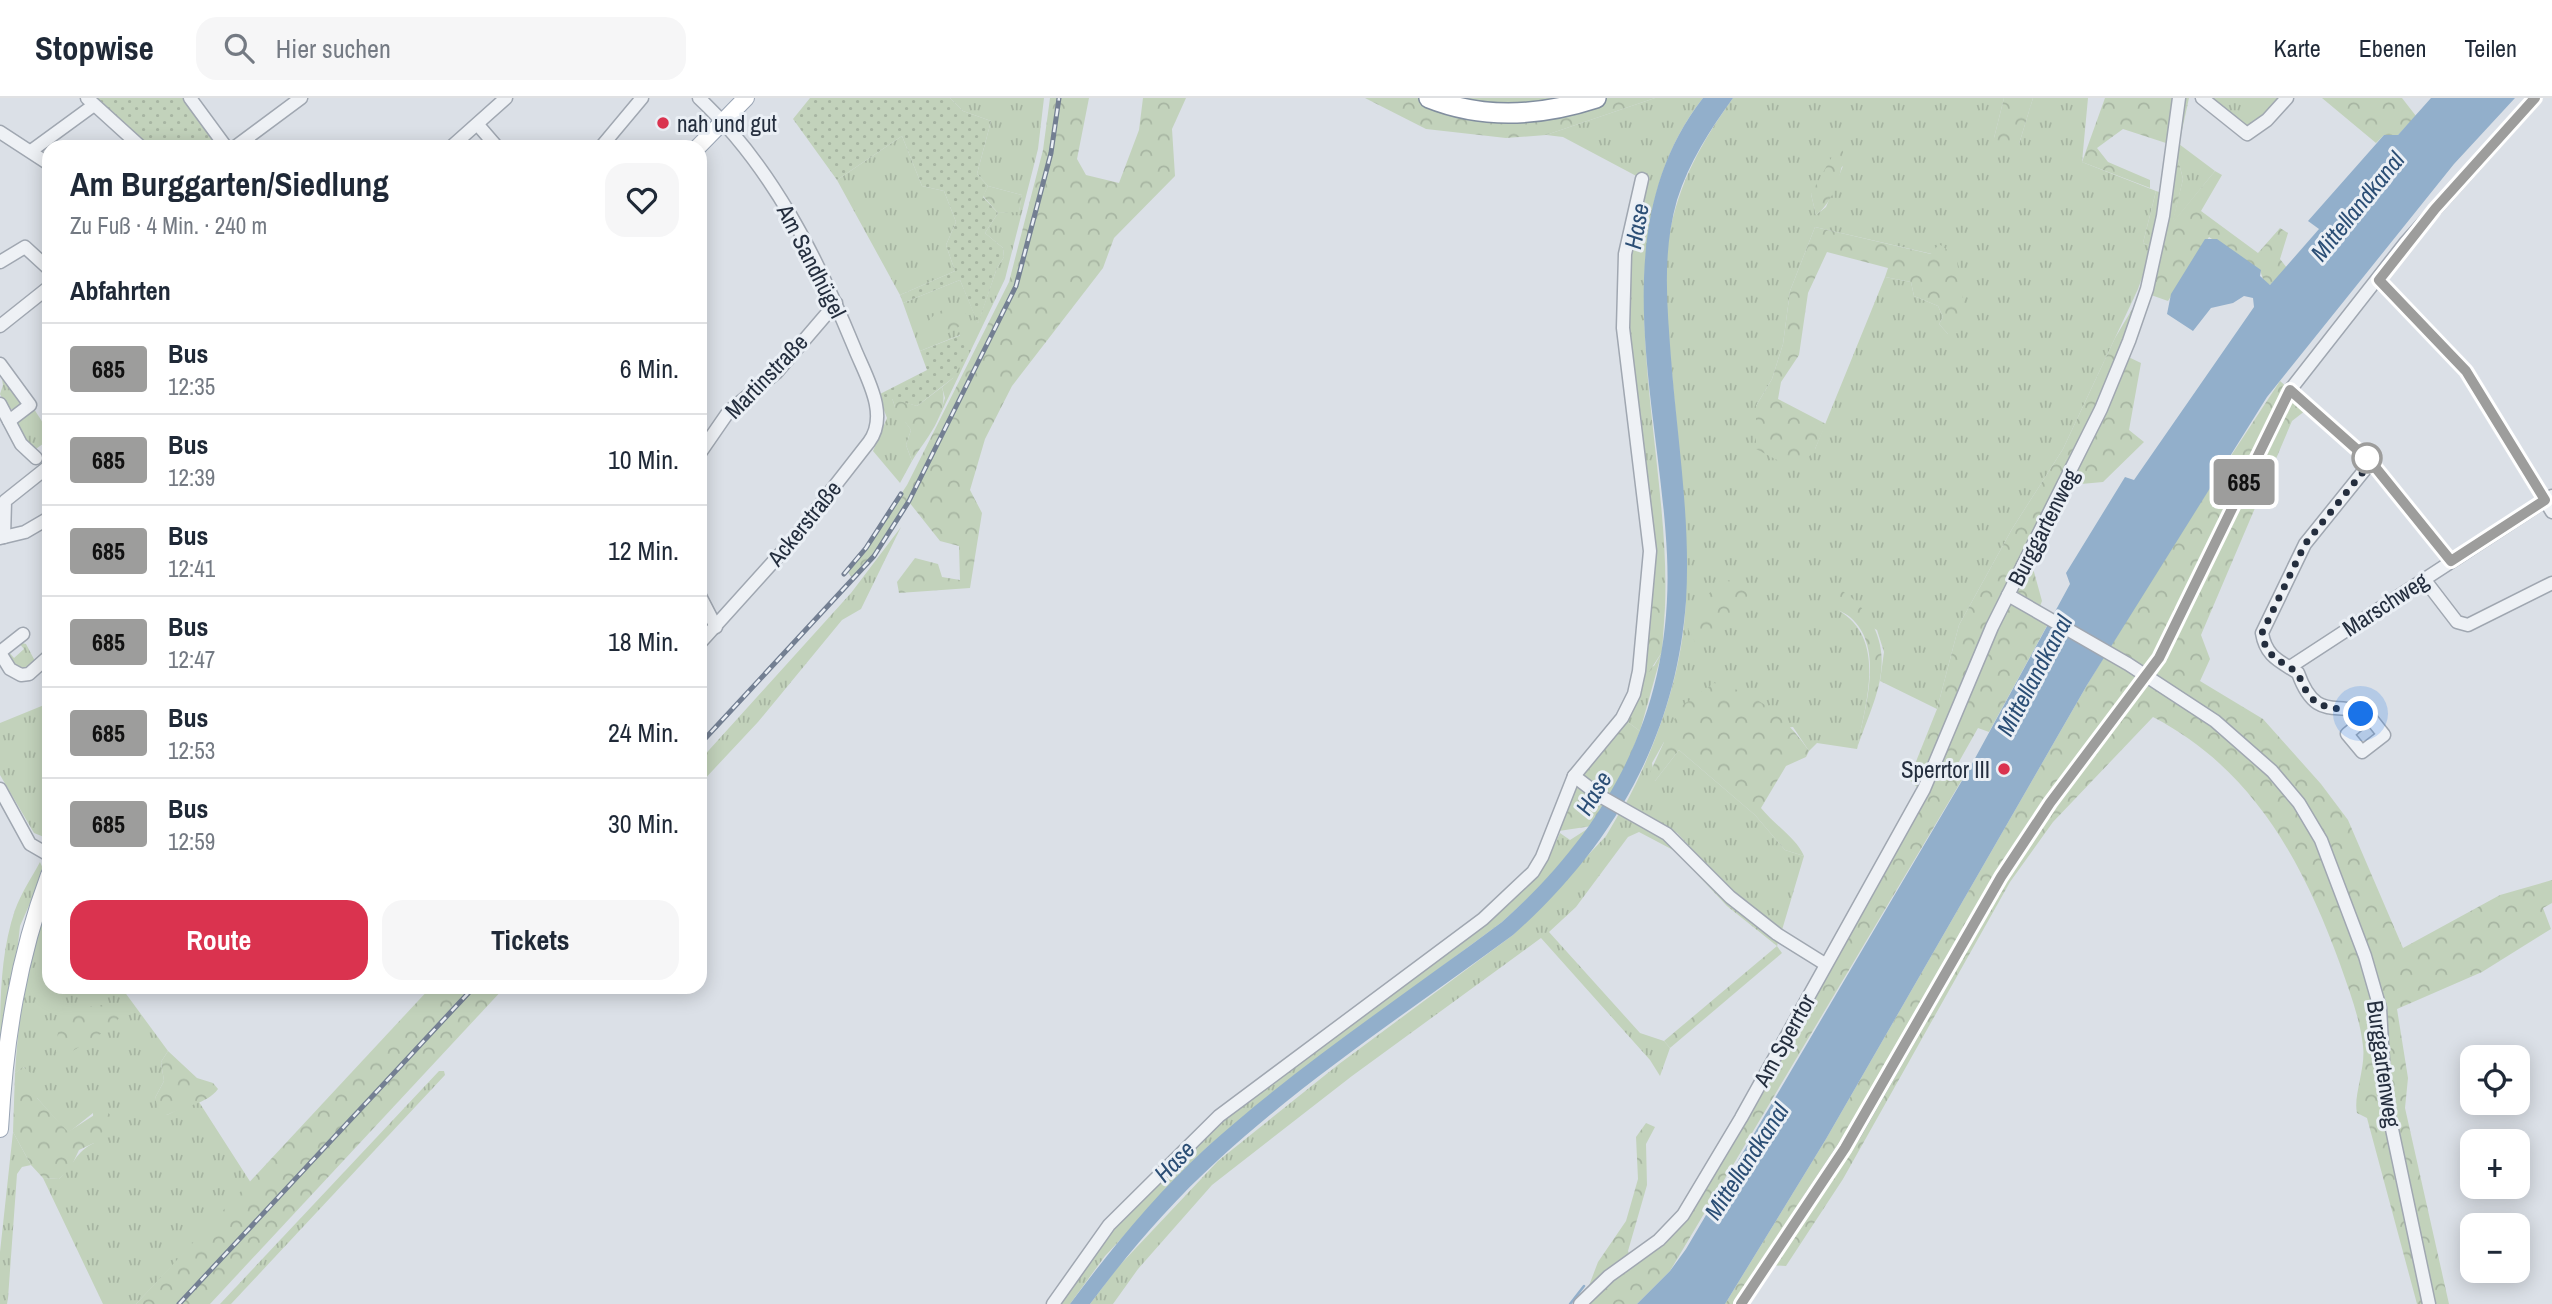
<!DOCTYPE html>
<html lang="de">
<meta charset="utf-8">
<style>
:root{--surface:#fff;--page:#f6f6f7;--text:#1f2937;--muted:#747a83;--line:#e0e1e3;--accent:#da334f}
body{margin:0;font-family:"Archivo Narrow",sans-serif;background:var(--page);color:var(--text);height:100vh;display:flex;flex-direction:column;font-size:26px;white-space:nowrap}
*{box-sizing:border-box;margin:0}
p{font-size:23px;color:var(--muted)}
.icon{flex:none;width:38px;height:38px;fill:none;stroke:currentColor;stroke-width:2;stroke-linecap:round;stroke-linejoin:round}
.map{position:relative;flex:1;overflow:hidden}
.side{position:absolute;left:42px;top:42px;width:665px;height:854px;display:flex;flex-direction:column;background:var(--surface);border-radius:21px;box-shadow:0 4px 18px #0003}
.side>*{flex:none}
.badge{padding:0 14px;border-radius:5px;font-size:24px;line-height:46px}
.tools{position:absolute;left:2460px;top:947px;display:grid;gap:14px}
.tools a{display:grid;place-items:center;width:70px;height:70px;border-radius:14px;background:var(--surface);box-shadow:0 4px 18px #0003;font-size:35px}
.you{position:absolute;width:35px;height:35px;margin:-18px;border:5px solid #fff;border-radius:50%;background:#1a73e8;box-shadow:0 0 0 10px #1a73e833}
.map>.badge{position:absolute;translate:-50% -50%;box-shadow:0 0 0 4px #fff}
h2{padding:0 28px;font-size:26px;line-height:63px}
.round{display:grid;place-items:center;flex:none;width:74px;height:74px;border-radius:21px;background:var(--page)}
.overview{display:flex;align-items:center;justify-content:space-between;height:119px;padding:0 28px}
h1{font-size:33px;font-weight:800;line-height:52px}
.primary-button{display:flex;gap:14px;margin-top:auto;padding:14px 28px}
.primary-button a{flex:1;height:80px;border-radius:21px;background:var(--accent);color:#fff;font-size:28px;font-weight:800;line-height:80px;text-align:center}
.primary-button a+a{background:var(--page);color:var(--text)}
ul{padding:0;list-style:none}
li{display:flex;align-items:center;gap:21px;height:91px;padding:0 28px;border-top:2px solid var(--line)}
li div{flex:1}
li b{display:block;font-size:26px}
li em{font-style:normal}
li .badge{min-width:77px;font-weight:700;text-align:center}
header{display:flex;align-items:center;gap:42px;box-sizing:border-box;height:98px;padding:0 35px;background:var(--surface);border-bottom:2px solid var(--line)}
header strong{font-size:33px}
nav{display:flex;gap:38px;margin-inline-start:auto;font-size:24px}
.search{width:490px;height:63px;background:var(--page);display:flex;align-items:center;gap:18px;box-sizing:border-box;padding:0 24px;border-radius:21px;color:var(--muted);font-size:26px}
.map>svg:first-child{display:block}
.grass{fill:url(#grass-tufts);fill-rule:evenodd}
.forest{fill:url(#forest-crowns)}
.park{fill:url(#park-dots)}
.water{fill:#92afcb}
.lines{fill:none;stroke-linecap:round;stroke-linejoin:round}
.stream{stroke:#92afcb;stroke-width:2.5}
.minor-casing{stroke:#a0a7b1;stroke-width:15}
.major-casing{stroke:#99a4b4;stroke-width:18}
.highway-casing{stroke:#818e9f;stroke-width:22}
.minor{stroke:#eef1f5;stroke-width:12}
.major{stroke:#fff;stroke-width:16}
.highway{stroke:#fff;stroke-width:19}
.rail-casing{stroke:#737f92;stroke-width:5}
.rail{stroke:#eaeff5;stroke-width:2.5;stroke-dasharray:8;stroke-linecap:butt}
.line-casing{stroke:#fff;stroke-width:16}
.line{stroke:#9d9d9c;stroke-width:10}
.walk{stroke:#242e3e;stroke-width:7;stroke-dasharray:0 12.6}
.poi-dot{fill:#da334f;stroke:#eaeff5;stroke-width:2.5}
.stop-dot{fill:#fff;stroke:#9d9d9c;stroke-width:3.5}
.labels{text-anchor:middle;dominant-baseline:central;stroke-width:6;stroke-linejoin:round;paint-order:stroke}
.poi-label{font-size:23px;fill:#242e3e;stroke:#eaeff5;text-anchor:start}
.street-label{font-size:23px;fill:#242e3e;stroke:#eaeff5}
.water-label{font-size:24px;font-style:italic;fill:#2b4e75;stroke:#eaeff5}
</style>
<header>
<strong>Stopwise</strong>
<div class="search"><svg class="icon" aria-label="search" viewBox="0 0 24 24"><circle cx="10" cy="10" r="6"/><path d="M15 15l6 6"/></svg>Hier suchen</div>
<nav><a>Karte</a><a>Ebenen</a><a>Teilen</a></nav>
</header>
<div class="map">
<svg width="2552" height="1206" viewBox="0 0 2552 1206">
<defs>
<pattern id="grass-tufts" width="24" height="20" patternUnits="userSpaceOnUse" patternTransform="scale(1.75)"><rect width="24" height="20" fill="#c2d2bb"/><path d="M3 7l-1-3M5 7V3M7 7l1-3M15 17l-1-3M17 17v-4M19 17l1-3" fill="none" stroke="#a7b5a2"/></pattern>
<pattern id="forest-crowns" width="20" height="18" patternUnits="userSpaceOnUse" patternTransform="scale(1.75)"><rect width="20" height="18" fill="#c2d2bb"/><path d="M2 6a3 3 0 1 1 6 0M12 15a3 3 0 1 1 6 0" fill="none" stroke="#a7b5a2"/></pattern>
<pattern id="park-dots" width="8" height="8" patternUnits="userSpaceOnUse" patternTransform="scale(1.75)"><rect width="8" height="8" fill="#c2d2bb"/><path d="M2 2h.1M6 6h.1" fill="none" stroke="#a7b5a2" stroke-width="1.8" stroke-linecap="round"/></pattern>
</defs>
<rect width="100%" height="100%" fill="#dbe0e7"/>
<!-- grass -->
<g class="grass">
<polygon points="950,0 1044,0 1038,51 1005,181 939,319 945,300 942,289 953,280 960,237 920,253 903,205 960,182 978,225 997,170 1004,159 1003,150 985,135 998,115 1019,113 1022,97 988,88 977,76 991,23 963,13"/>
<path d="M1655,0H1703C1593,140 1672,346 1665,509L1647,506L1650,453L1623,230L1625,156L1642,81L1563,39L1546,37Z"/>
<path d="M1733,0H2004L1994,40L2019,46L2033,0H2088L2082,64L2156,93L2143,145L2153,149L2138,191L2063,351L2012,431L1959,527L1937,611L1880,583L1884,554L1877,532L1838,512C1888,541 1865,606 1857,651L1817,645L1809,653L1793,629L1664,644L1652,665L1655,683L1679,652L1755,717L1785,752L1804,758L1782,832L1734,796L1677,735L1625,707C1658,645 1684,570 1686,499C1687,421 1678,343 1671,266C1668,224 1661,180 1669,139C1678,86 1702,43 1733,0ZM1843,68L1826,109L1816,117L1811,96ZM1815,129L1932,156L1948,236L1939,226L1943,219L1938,208L1914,198L1911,184L1885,179L1815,351L1756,308L1772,281L1783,246L1790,193Z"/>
<polygon points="2183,0 2189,0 2179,46 2215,73 2172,126 2183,81 2175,49"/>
<polygon points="2209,0 2287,0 2258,31 2246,28"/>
<polygon points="902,38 922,88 944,93 956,124 946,147 955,173 900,197 837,82"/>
<polygon points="0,270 22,304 14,311 7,311 0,296 3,287"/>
<polygon points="878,297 892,300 895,309 911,332 906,347 912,363 900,385 873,353 887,320"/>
<polygon points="34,311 43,325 47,343 33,353 15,325"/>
<polygon points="901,429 861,511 842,522 758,624 700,686 700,662 851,495"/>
<polygon points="18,544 26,546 36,565 27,572 20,572 5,558 8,553 14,560 24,551"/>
<polygon points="1662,554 1640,633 1622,620 1639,573 1654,568"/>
<polygon points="49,605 49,741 34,735 0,677 0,625"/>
<polygon points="1620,714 1645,725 1779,840 1777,848 1727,808 1675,753 1639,734 1628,739 1576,809 1549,834 1640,935 1664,943 1670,950 1660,978 1650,962 1541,840 1352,978 1212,1087 1138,1171 1113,1206 1090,1206 1118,1169 1218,1063 1339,966 1513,837 1606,738"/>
<polygon points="1592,728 1550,780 1502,824 1329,952 1206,1050 1105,1158 1070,1206 1058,1206 1113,1129 1158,1081 1265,986 1490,818 1544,769 1560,735 1570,742"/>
<path d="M40,764L44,773L20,828L16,864L0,953C0,906 0,856 15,812C21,795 32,779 40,764Z"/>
<path d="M49,795V889H121L168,953L161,964L164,983L155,1000L167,1017L188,1006L199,1004L251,1085L136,1206H103L43,1080L59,1081C74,1067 75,1054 94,1045L93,1015L68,1035L37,1000L24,969L15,975C19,914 27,852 49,795Z"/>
<polygon points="439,973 444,973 445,977 231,1206 220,1206"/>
<polygon points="13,1034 31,1067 22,1069 17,1076 8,1200 7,1206 0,1206 0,1154"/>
</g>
<!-- forest -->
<g class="forest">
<polygon points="1050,0 1089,0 1077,61 1086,77 1119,85 1139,32 1143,0 1186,0 1172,31 1175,78 1114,140 1103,170 1012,288 985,341 970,392 982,415 970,490 899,495 897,484 915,460 938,466 942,479 960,482 959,448 940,443 909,404 874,458 853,481 847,473 866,450 907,387 1009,184 1043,52"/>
<polygon points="1365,0 1655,0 1546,37 1506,40 1426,31"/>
<polygon points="2004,0 2033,0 2019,46 2004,57 1996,51 1994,40"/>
<polygon points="2105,0 2174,0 2169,46 2123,31 2097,50 2108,64 2150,82 2150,90 2082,64"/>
<polygon points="2322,0 2402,0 2416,18 2398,37 2384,37 2376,45"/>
<polygon points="2175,49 2183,81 2173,124 2215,73 2222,77 2201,113 2258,155 2280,130 2288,135 2280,161 2287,170 2270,187 2264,184 2260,172 2209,139 2168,203 2151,197"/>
<path d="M1843,52C1843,75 1834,103 1816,117L1811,96L1834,55Z"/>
<polygon points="988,88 1022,97 1019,114 998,115 983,98"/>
<polygon points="2156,93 2165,96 2153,149 2143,145"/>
<polygon points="1815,129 1931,156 1939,146 1956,158 1964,205 1960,235 1948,236 1939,226 1943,219 1938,208 1914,198 1911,184 1885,179 1888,170 1827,154 1808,195 1799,257 1781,284 1778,301 1826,326 1815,351 1798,373 1756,351 1756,308 1772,281 1783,246 1790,193"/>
<polygon points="2137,203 2120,255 2141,265 2129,332 2144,344 2103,384 2070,387 2031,463 2042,503 2037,516 2049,524 1989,634 1978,630 1956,669 1966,675 1670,1173 1637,1206 1582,1206 1598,1164 1626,1123 1638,1081 1636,1039 1646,1025 1655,1029 1646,1046 1647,1087 1628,1153 1633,1165 1659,1148 1925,697 1909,681 1937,611 1959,527 2012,431 2063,351 2115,240"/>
<path d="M954,207L961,210L967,218C960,233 942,240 927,237C924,219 939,213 954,207Z"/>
<path d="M2280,283L2310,309L2292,323L2201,537L2210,561L2200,583L2263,621L2321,686L2348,722L2403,850L2500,797L2552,782V805L2543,810L2551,831L2482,874L2397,911L2408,980L2405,1010L2449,1206H2417L2367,1020L2357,1015C2353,998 2366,970 2363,948C2360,920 2349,892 2340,866C2303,764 2253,671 2153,619L2053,724L2010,784L1843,1081L1786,1168L1768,1167L1741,1206H1725L1826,1041L2087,587L2173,446Z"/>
<path d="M942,289C950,315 925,342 912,363L906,347L911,332L905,324L891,318L895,309L892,300L917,308Z"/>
<polygon points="1721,482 1743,483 1748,497 1720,535 1706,548 1695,544 1688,531 1706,499"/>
<path d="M1835,489C1849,496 1858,504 1867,517C1898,564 1873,603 1857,651C1864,612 1886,550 1850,519C1843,513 1834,509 1827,503L1829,494Z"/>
<polygon points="1655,503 1665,509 1662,554 1649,574 1639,573 1647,506"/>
<path d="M1714,585C1756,594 1785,618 1809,653L1806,659L1786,668L1761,710C1774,726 1797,741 1804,758L1785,752L1755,717L1679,652L1655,683L1648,679L1680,609Z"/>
<polygon points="1622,620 1640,633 1625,671 1592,728 1552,734 1569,688"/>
<polygon points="1777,848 1782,855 1670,950 1664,943"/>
<polygon points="431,889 505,889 210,1206 136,1206"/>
<path d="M101,907L115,909L119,920L112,929L61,960L56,954C56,920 69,910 101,907Z"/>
<path d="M168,953L197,980L213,985L218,991C207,1006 184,1008 167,1017L159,1013L155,1000L164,983L161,964Z"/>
<polygon points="23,969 36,979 37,1000 68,1034 105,1010 113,1021 94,1045 79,1052 70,1071 59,1081 43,1080 31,1067 13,1034 15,975"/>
</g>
<!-- park -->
<g class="park">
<polygon points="90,0 185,0 220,49 142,49"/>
<polygon points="810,0 950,0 963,13 991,23 977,76 988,88 983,99 998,115 985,135 1003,150 1004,159 997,170 978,226 960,182 903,205 900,197 955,173 946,147 956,124 944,93 922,88 902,38 837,82 793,21"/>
<polygon points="961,237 968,254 953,280 917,308 878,297 927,272 920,253"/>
</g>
<!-- water -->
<g class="water">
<path d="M1703,0H1733C1710,32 1689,64 1677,102C1662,155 1667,206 1671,260C1677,339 1691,423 1686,503C1676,639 1613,748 1513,837C1414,910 1308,979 1217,1063C1170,1106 1128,1155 1090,1206H1070C1111,1151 1155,1097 1206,1050C1298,967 1403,898 1502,824C1612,726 1674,607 1667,457C1660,306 1601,131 1703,0Z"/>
<polygon points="2431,0 2515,0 2454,66 2267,299 2087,587 1826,1041 1725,1206 1637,1206 1670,1173 1686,1151 1973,664 2070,486 2066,475 2125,379 2134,382 2254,209 2253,200 2244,198 2233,205 2211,210 2193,233 2167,216 2171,196 2205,141 2217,141 2261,172 2260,178 2270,187 2319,131 2308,123 2384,37 2398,37"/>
</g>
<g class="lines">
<!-- stream -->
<polyline class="stream" points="1570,1206 1584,1188"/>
<!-- minor casing -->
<g class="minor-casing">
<g id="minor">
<polyline points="87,0 141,49"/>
<polyline points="190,0 226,49"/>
<path d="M699,0C771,67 817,159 854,249C865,277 890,316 869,344L791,444L700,545"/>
<polyline points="2202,0 2247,36 2267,22 2287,0"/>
<polyline points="478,27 497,49"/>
<polyline points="0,34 49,66"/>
<polyline points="235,49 301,0"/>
<polyline points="451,49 506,0"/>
<polyline points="601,49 642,0"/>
<polyline points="31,53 94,7"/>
<polyline points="0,164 25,149 49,171"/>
<polyline points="2379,182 2466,273 2552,414"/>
<polyline points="0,228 49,189"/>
<polyline points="0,266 30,307 9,323"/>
<polyline points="2290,292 2371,364 2451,463"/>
<polyline points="0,306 21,346 36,360"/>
<polyline points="700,355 729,313 776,275 836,205"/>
<polyline points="4,439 5,403 49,368"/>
<polyline points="0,440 25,434 49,420"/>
<polyline points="2424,481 2457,524 2468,527 2552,485"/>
<polyline points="2008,497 2128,566 2215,623 2272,673 2299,705 2321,742 2365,858 2380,910 2385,998 2429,1206"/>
<polyline points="700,498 716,529"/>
<polyline points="0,554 23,536"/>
<polyline points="0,555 10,571 21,577 29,576 49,558"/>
<polyline points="2290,569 2552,398"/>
<path d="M2365,621L2347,636L2362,654L2384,637L2369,618L2365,621C2344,596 2318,631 2298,575C2280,563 2266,559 2262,535L2305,446L2371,364"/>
<polyline points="1574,678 1600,698 1667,736 1730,799 1777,836 1825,866"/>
<polyline points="0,691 30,746 49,757"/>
<polyline points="1053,1206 1109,1127 1219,1018 1483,821 1533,774 1542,759 1574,678 1622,620 1634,596 1639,573 1650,453 1623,230 1625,156 1642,81"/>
<polyline points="1580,1206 1609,1178 1659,1142 1683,1117 1741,1020 1924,691 1992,529 2101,311 2129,243 2147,191 2163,118 2179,0"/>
<polyline points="1741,1206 1855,1034 2001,779 2050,705 2159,560 2290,292 2406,144 2535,0"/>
</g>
</g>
<!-- major casing -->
<g class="major-casing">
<g id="major">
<polyline points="698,49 746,0"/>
<path d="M0,1031C5,942 18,860 49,777"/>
</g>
</g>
<!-- highway casing -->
<g class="highway-casing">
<path id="highway" d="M1429,0C1484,22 1541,18 1596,0"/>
</g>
<!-- minor -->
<use href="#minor" class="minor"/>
<!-- major -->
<use href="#major" class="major"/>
<!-- highway -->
<use href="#highway" class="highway"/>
<!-- rail casing -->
<g class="rail-casing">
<g id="rail">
<polyline points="844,476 866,450 901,396"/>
<polyline points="700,646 874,458 909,403 1016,188 1051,55 1059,0"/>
<polyline points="179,1206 474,889"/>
</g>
</g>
<!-- rail -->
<use href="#rail" class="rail"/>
</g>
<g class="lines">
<!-- line casing -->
<g class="line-casing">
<polyline id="line" points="1741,1206 1845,1050 2001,779 2050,705 2159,560 2290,292 2371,364 2451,463 2545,402 2466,273 2379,182 2435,111 2535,0"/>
</g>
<!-- line -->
<use href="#line" class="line"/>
<!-- walk -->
<path class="walk" d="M2361,616C2327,605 2313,617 2298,575C2280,562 2265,559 2262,535L2305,446L2371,364L2367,360"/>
</g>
<!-- markers -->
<g class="poi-dot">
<circle cx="663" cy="25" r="7"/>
<circle cx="2004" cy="671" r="7"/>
</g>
<circle class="stop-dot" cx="2367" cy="360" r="14"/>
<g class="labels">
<!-- poi labels -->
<g class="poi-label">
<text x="677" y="25">nah und gut</text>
<text x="1990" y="671" text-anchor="end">Sperrtor III</text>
</g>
<!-- street labels -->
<g class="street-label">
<text transform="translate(812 163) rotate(63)">Am Sandhügel</text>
<text transform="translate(766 278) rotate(-46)">Martinstraße</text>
<text transform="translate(804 425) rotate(-51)">Ackerstraße</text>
<text transform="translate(2043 429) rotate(-63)">Burggartenweg</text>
<text transform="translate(2385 506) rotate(-33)">Marschweg</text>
<text transform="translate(1784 942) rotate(-61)">Am Sperrtor</text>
<text transform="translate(2384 966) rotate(82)">Burggartenweg</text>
</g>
<!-- water labels -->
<g class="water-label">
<text transform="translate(2357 108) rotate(-51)">Mittellandkanal</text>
<text transform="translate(1636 128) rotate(-80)">Hase</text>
<text transform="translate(2034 577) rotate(-62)">Mittellandkanal</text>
<text transform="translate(1593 695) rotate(-59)">Hase</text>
<text transform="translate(1174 1063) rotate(-46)">Hase</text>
<text transform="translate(1746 1063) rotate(-57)">Mittellandkanal</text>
</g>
</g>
</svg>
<div class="tools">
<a><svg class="icon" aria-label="locate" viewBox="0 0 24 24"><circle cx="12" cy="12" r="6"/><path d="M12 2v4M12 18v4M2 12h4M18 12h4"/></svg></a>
<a>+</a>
<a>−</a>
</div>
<div class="you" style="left:2361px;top:616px"></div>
<b class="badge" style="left:2244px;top:384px;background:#9d9d9c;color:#111">685</b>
<section class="side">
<div class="overview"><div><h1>Am Burggarten/Siedlung</h1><p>Zu Fuß · 4 Min. · 240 m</p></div><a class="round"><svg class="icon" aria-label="heart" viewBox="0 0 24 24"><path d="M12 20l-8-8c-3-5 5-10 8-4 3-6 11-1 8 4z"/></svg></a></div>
<h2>Abfahrten</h2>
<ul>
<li><span class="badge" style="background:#9d9d9c;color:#111">685</span><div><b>Bus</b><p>12:35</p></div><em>6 Min.</em></li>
<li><span class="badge" style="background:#9d9d9c;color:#111">685</span><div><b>Bus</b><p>12:39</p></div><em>10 Min.</em></li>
<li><span class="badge" style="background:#9d9d9c;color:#111">685</span><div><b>Bus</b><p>12:41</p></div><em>12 Min.</em></li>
<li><span class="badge" style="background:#9d9d9c;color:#111">685</span><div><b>Bus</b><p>12:47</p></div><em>18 Min.</em></li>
<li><span class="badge" style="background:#9d9d9c;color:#111">685</span><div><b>Bus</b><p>12:53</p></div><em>24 Min.</em></li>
<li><span class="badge" style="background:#9d9d9c;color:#111">685</span><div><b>Bus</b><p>12:59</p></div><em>30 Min.</em></li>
</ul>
<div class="primary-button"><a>Route</a><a>Tickets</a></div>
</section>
</div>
